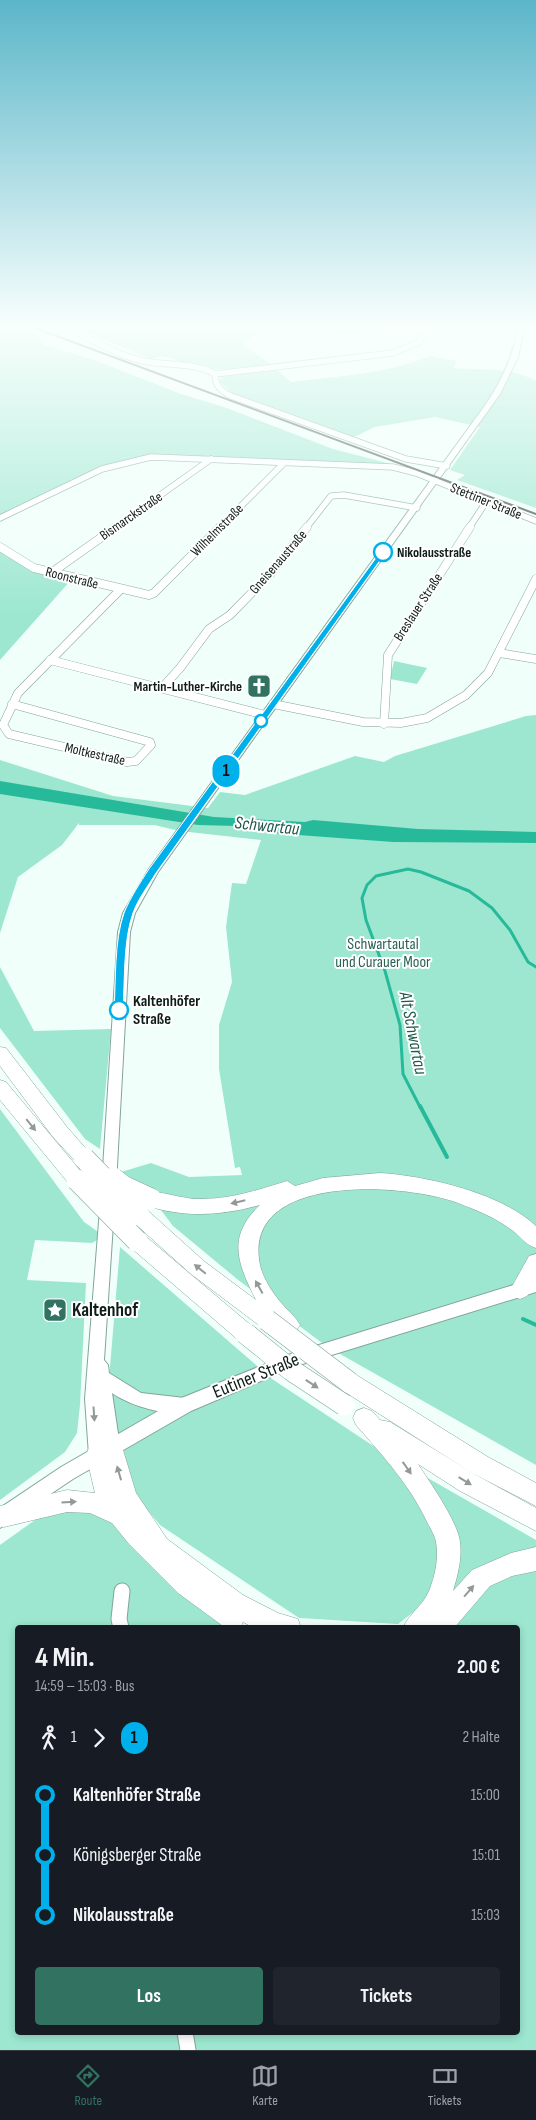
<!DOCTYPE html>
<html lang="de">
<meta charset="utf-8">
<style>
:root{--surface:#171b24;--page:#20242c;--text:#f1f3f6;--muted:#9ea1a6;--line:#363941;--accent:#317261}
body{margin:0;font-family:"Sofia Sans Condensed",sans-serif;background:var(--page);color:var(--text);height:100vh;display:flex;flex-direction:column;font-size:19px;white-space:nowrap}
*{box-sizing:border-box;margin:0}
p{font-size:16px;color:var(--muted)}
.icon{flex:none;width:28px;height:28px;fill:none;stroke:currentColor;stroke-width:2;stroke-linecap:round;stroke-linejoin:round}
.map{position:relative;flex:1;overflow:hidden}
.drawer{position:absolute;left:15px;top:1625px;width:505px;height:410px;display:flex;flex-direction:column;background:var(--surface);border-radius:5px;box-shadow:0 2px 8px #0003}
.drawer>*{flex:none}
.badge{padding:0 10px;border-radius:16px;font-size:18px;line-height:32px}
.map>.badge{position:absolute;translate:-50% -50%;box-shadow:0 0 0 2px #fff}
.legs{display:flex;align-items:center;gap:8px;height:55px;padding:0 20px;font-size:16px}
.legs p{margin-inline-start:auto}
.overview{display:flex;align-items:center;justify-content:space-between;height:85px;padding:0 20px}
h1{font-size:28px;font-weight:700;line-height:38px}
.primary-button{display:flex;gap:10px;margin-top:auto;padding:10px 20px}
.primary-button a{flex:1;height:58px;border-radius:5px;background:var(--accent);color:#fff;font-size:20px;font-weight:700;line-height:58px;text-align:center}
.primary-button a+a{background:var(--page);color:var(--text)}
ul{padding:0 20px;list-style:none}
li{display:flex;align-items:center;gap:18px;height:60px;font-size:19px}
li i{display:grid;place-items:center;width:8px;height:100%;margin:0 6px;background:currentColor}
li i::after{content:'';width:12px;height:12px;margin:-6px;border:4px solid;border-radius:50%;background:var(--surface)}
li p{margin-inline-start:auto}
li:first-child i{background:linear-gradient(#0000 50%,currentColor 0)}
li:last-child i{background:linear-gradient(currentColor 50%,#0000 0)}
.tab-bar{display:flex;justify-content:space-around;align-items:center;height:70px;border-top:1px solid var(--line);background:var(--surface);font-size:14px;color:var(--muted)}
.tab-bar a{display:grid;justify-items:center;gap:2px}
.tab-bar .selected{color:var(--accent)}
.map>svg:first-child{display:block}
.green{fill:#9de7d0}
.water{fill:#27ba9a}
.lines{fill:none;stroke-linecap:round;stroke-linejoin:round}
.stream-far1{stroke:#27ba9a;stroke-width:3}
.stream{stroke:#27ba9a;stroke-width:4}
.minor-far2-casing{stroke:#82a59a;stroke-width:7}
.minor-far1-casing{stroke:#82a59a;stroke-width:9}
.minor-casing{stroke:#82a59a;stroke-width:17}
.tertiary-casing{stroke:#82a59a;stroke-width:2}
.secondary-casing{stroke:#82a59a;stroke-width:2}
.motorway-casing{stroke:#82a59a;stroke-width:1}
.minor-far2{stroke:#fff;stroke-width:5.5}
.minor-far1{stroke:#fff;stroke-width:8}
.minor{stroke:#fff;stroke-width:15}
.tertiary{fill:#fff;fill-rule:evenodd}
.secondary{fill:#fff;fill-rule:evenodd}
.motorway{fill:#fff;fill-rule:evenodd}
.rail{stroke:#404f4a;stroke-width:2}
.motorway-bridge-casing{stroke:#82a59a;stroke-width:22;stroke-linecap:butt}
.motorway-bridge{stroke:#fff;stroke-width:21}
.oneway{fill:#939998}
.line-1{fill:#00b0ea;stroke:#fff}
.stop-1-dot{fill:#fff;stroke:#00b0ea;stroke-width:2.5}
.labels{text-anchor:middle;dominant-baseline:central;stroke-width:4;stroke-linejoin:round;paint-order:stroke}
.far-street-label{font-size:14px;fill:#0f1d19;stroke:#fff}
.far-stop-label{font-size:14px;font-weight:bold;fill:#0f1d19;stroke:#fff;text-anchor:start}
.far-poi-label{font-size:14px;font-weight:bold;fill:#0f1d19;stroke:#fff;text-anchor:end}
.park-label{font-size:16px;fill:#2b6153;stroke:#fff}
.stop-label{font-size:16px;font-weight:bold;fill:#0f1d19;stroke:#fff;text-anchor:start}
.water-label{font-size:18px;font-style:italic;fill:#205849;stroke:#fff}
.near-poi-label{font-size:19px;font-weight:bold;fill:#0f1d19;stroke:#fff;text-anchor:start}
.near-street-label{font-size:19px;fill:#0f1d19;stroke:#fff}
</style>
<div class="map">
<svg width="536" height="2050" viewBox="0 0 536 2050">
<rect width="100%" height="100%" fill="#f0fffa"/>
<!-- green -->
<g class="green">
<polygon points="0,328 24,328 36,333 45,345 97,361 181,394 224,407 333,449 395,465 152,455 98,469 0,515"/>
<path d="M78,328H263L243,345L272,365C242,368 218,373 189,365C176,362 165,351 152,360Z"/>
<path d="M430,356L456,361L454,368C480,370 513,367 536,381V508L457,480L465,475L450,470L480,427L435,417L375,427L354,437L232,393L220,382L222,375L275,368L291,382C338,376 387,374 430,356Z"/>
<polygon points="0,549 71,580 0,660"/>
<polygon points="394,661 427,668 417,684 390,679"/>
<polygon points="536,715 536,1465 326,1346 237,1279 173,1226 143,1186 121,1172 151,1163 189,1177 242,1175 240,1167 235,1168 219,1069 219,1025 232,982 226,927 232,883 246,884 261,840 180,831 154,825 79,825 79,823 62,845 18,877 0,933 0,760 113,796 208,808 220,792 245,795 355,756 384,762 395,756 526,716"/>
<polygon points="0,967 34,1031 111,1029 100,1149 85,1139 0,1028"/>
<polygon points="0,1109 84,1222 104,1236 92,1243 35,1240 27,1280 86,1283 80,1405 77,1433 65,1452 0,1500"/>
<polygon points="120,1247 272,1379 384,1453 536,1540 536,2050 0,2050 0,1545 35,1520 62,1506 110,1515 163,1574 225,1627 18,1628 18,2032 518,2032 518,1628 451,1627 420,1607 398,1624 299,1618 160,1525 130,1489 108,1391"/>
</g>
<!-- water -->
<polygon class="water" points="0,781 214,817 305,822 313,820 418,829 536,832 536,843 393,842 271,833 236,826 198,825 0,794"/>
<g class="lines">
<!-- stream-far1 -->
<polyline class="stream-far1" points="420,1107 403,1074 400,1025 385,971 366,920 362,898 367,885 376,876 408,869 421,872 469,891 492,908 510,930 528,962 536,967"/>
<!-- stream -->
<g class="stream">
<polyline points="420,1106 447,1157"/>
<polyline points="523,1319 536,1325"/>
</g>
<!-- minor-far2 casing -->
<g class="minor-far2-casing">
<g id="minor-far2">
<path d="M69,328C92,340 117,355 143,361C167,366 193,362 215,374"/>
<polyline points="333,328 427,330"/>
<path d="M215,374C215,386 221,391 231,396L406,459L447,466"/>
<polyline points="215,374 393,353 419,342 428,328"/>
<polyline points="0,518 102,469 151,457 393,467 416,473 536,521"/>
<polyline points="114,528 211,459"/>
<polyline points="219,528 284,463"/>
<polyline points="306,528 331,496 344,495 417,508"/>
<polyline points="469,528 486,502"/>
</g>
</g>
<!-- minor-far1 casing -->
<g class="minor-far1-casing">
<g id="minor-far1">
<polyline points="0,547 34,568 149,595 154,593 220,527"/>
<polyline points="51,573 116,527"/>
<polyline points="499,653 536,659"/>
<polyline points="50,660 265,715"/>
<polyline points="162,688 180,668 209,629 230,615 272,572 307,527"/>
<polyline points="12,704 150,742 151,745 136,761 127,762 9,734 3,725 18,693 120,590"/>
<polyline points="273,704 363,722 401,723 427,718 466,695 488,673 536,579"/>
<polyline points="384,724 388,655 470,527"/>
</g>
</g>
<!-- minor casing -->
<g class="minor-casing">
<g id="minor">
<polyline points="121,1628 119,1619 122,1591"/>
<polyline points="185,2032 188,2050"/>
</g>
</g>
<!-- tertiary casing -->
<g class="tertiary-casing">
<g id="tertiary">
<path d="M518,328H524L518,357L500,394L158,872L135,913L130,932L116,1184L114,1188L109,1189L104,1188L102,1184L118,932L123,913L149,869L486,404C502,380 513,357 518,328Z"/>
<path d="M107,1203L112,1205L114,1209L104,1360L108,1365L109,1373L141,1393L185,1398L191,1400L193,1405L191,1410C168,1418 131,1406 112,1393L120,1447L118,1452L112,1454L106,1452L105,1449L103,1460L97,1463L91,1460L89,1455L85,1399L100,1209L102,1205Z"/>
</g>
</g>
<!-- secondary casing -->
<g class="secondary-casing">
<polygon id="secondary" points="536,1278 536,1292 296,1366 191,1411 73,1479 0,1528 0,1508 61,1467 179,1399 293,1353"/>
</g>
<!-- motorway casing -->
<g class="motorway-casing">
<g id="motorway">
<polygon points="0,1047 6,1048 67,1127 94,1158 91,1163 84,1165 77,1163 53,1137 0,1066"/>
<polygon points="0,1080 6,1082 84,1175 87,1180 84,1185 77,1188 70,1185 0,1100"/>
<path d="M380,1173C427,1176 501,1193 536,1226V1248C525,1245 519,1234 509,1228C494,1217 476,1210 458,1203C405,1183 241,1172 260,1265C263,1279 274,1295 283,1305C289,1312 296,1317 300,1325L296,1331C287,1335 282,1332 275,1325L267,1329L260,1326L191,1274L132,1221L129,1215L132,1209L139,1207L146,1209L205,1262L256,1300C238,1264 226,1237 260,1205C220,1216 184,1218 144,1205L141,1199L144,1193C157,1189 181,1199 197,1199C228,1200 258,1190 287,1181L295,1186L323,1178Z"/>
<polygon points="137,1233 144,1235 253,1327 256,1333 253,1339 245,1342 237,1339 130,1247 127,1241 130,1235"/>
<polygon points="536,1254 536,1281 527,1296 520,1299 513,1296 510,1290 529,1256"/>
<polygon points="350,1373 358,1376 488,1457 536,1483 536,1506 472,1473 342,1390 339,1383 342,1376"/>
<path d="M364,1408L372,1411L380,1420L390,1422L476,1475L536,1508V1531L460,1491L418,1464C429,1481 458,1522 460,1542C462,1559 458,1574 453,1591L472,1570L511,1553L536,1547V1571L512,1576L490,1586L454,1628H403C409,1613 423,1606 429,1591C435,1576 439,1558 436,1542C435,1536 431,1529 428,1524C411,1486 383,1456 356,1425L353,1418L356,1411Z"/>
<polygon points="112,1437 120,1440 136,1493 167,1539 243,1595 278,1613 298,1619 301,1628 254,1628 243,1622 241,1626 237,1628 223,1626 178,1593 129,1544 112,1523 90,1513 67,1512 4,1527 0,1526 0,1506 4,1505 67,1490 95,1493 86,1455 89,1448 97,1444 101,1446 104,1440"/>
</g>
</g>
<!-- minor-far2 -->
<use href="#minor-far2" class="minor-far2"/>
<!-- minor-far1 -->
<use href="#minor-far1" class="minor-far1"/>
<!-- minor -->
<use href="#minor" class="minor"/>
<!-- tertiary -->
<use href="#tertiary" class="tertiary"/>
<!-- secondary -->
<use href="#secondary" class="secondary"/>
<!-- motorway -->
<use href="#motorway" class="motorway"/>
<!-- rail -->
<polyline class="rail" points="35,328 536,514"/>
<!-- motorway-bridge casing -->
<g class="motorway-bridge-casing">
<g id="motorway-bridge">
<polyline points="84,1158 139,1215"/>
<polyline points="113,1178 123,1186 151,1199"/>
<polyline points="77,1180 137,1241"/>
<polyline points="267,1320 350,1383"/>
<polyline points="245,1333 291,1370 344,1405"/>
</g>
</g>
<!-- motorway-bridge -->
<use href="#motorway-bridge" class="motorway-bridge"/>
</g>
<!-- one-way arrows -->
<defs><path id="oneway-solid" d="M-6-.8H1V-3.2L6.5 0L1 3.2V.8H-6Z" transform="scale(1.25)"/></defs>
<g class="oneway">
<use href="#oneway-solid" transform="translate(31 1125) rotate(51)"/>
<use href="#oneway-solid" transform="translate(238 1202) rotate(167)"/>
<use href="#oneway-solid" transform="translate(200 1269) rotate(-141)"/>
<use href="#oneway-solid" transform="translate(259 1287) rotate(-119)"/>
<use href="#oneway-solid" transform="translate(312 1384) rotate(33)"/>
<use href="#oneway-solid" transform="translate(94 1414) rotate(86)"/>
<use href="#oneway-solid" transform="translate(407 1468) rotate(55)"/>
<use href="#oneway-solid" transform="translate(119 1473) rotate(-106)"/>
<use href="#oneway-solid" transform="translate(465 1481) rotate(31)"/>
<use href="#oneway-solid" transform="translate(69 1502) rotate(-3)"/>
<use href="#oneway-solid" transform="translate(469 1591) rotate(-49)"/>
</g>
<!-- sky -->
<linearGradient id="sky" x2="0" y2="1"><stop stop-color="#5bb6c9"/><stop offset="0.53" stop-color="#f8fffd"/><stop offset="1" stop-color="#f8fffd" stop-opacity="0"/></linearGradient>
<rect width="536" height="615" fill="url(#sky)"/>
<!-- line-1 -->
<path class="line-1" d="M381,551L386,552L156,873C148,886 138,899 133,913C123,941 125,981 123,1010L122,1013H115L114,1010C116,981 114,941 124,913C130,898 140,883 149,869Z"/>
<!-- icons -->
<defs>
<g id="church-square" transform="scale(1.25)"><rect x="-9" y="-9" width="18" height="18" rx="4" fill="#317261" stroke="#fff"/><path d="M-1.2-6h2.4v3.5h3.3v2.4h-3.3V6h-2.4V-.1h-3.3v-2.4h3.3Z" fill="#fff"/></g>
<g id="sight-square" transform="scale(1.25)"><rect x="-9" y="-9" width="18" height="18" rx="4" fill="#317261" stroke="#fff"/><path d="M0-6L1.8-2.2L6-1.7L2.9 1.2L3.7 5.4L0 3.3L-3.7 5.4L-2.9 1.2L-6-1.7L-1.8-2.2Z" fill="#fff"/></g>
</defs>
<g fill-rule="evenodd">
<use href="#church-square" x="259" y="686"/>
<use href="#sight-square" x="55" y="1310"/>
</g>
<!-- markers -->
<g class="stop-1-dot">
<circle cx="383" cy="552" r="9"/>
<circle cx="261" cy="721" r="6"/>
<circle cx="119" cy="1010" r="9"/>
</g>
<g class="labels">
<!-- far-street labels -->
<g class="far-street-label">
<text transform="translate(486 501) rotate(22)">Stettiner Straße</text>
<text transform="translate(131 516) rotate(-35)">Bismarckstraße</text>
<text transform="translate(217 530) rotate(-45)">Wilhelmstraße</text>
<text transform="translate(278 562) rotate(-49)">Gneisenaustraße</text>
<text transform="translate(72 578) rotate(14)">Roonstraße</text>
<text transform="translate(418 607) rotate(-57)">Breslauer Straße</text>
<text transform="translate(95 754) rotate(13)">Moltkestraße</text>
</g>
<!-- far-stop labels -->
<g class="far-stop-label">
<text x="397" y="552">Nikolausstraße</text>
</g>
<!-- far-poi labels -->
<g class="far-poi-label">
<text x="242" y="686">Martin-Luther-Kirche</text>
</g>
<!-- park labels -->
<g class="park-label">
<text x="383" y="944">Schwartautal<tspan x="383" dy="18">und Curauer Moor</tspan></text>
</g>
<!-- stop labels -->
<g class="stop-label">
<text x="133" y="1001">Kaltenhöfer<tspan x="133" dy="18">Straße</tspan></text>
</g>
<!-- water labels -->
<g class="water-label">
<text transform="translate(267 826) rotate(6)">Schwartau</text>
<text transform="translate(413 1033) rotate(79)">Alt Schwartau</text>
</g>
<!-- near-poi labels -->
<g class="near-poi-label">
<text x="72" y="1310">Kaltenhof</text>
</g>
<!-- near-street labels -->
<g class="near-street-label">
<text transform="translate(256 1376) rotate(-22)">Eutiner Straße</text>
</g>
</g>
</svg>
<b class="badge" style="left:226px;top:771px;background:#00b0ea;color:#111">1</b>
<section class="drawer">
<div class="overview"><div><h1>4 Min.</h1><p>14:59 – 15:03 · Bus</p></div><b>2.00 €</b></div>
<div class="legs"><svg class="icon" aria-label="walk" viewBox="0 0 24 24"><circle cx="13" cy="4" r="2"/><path d="M13 8l-2 6 4 7M11 14l-3 7M7 12l3-4h3l4 4"/></svg>1<svg class="icon" aria-label="forward" viewBox="0 0 24 24"><path d="M9 5l7 7-7 7"/></svg><b class="badge" style="background:#00b0ea;color:#111">1</b><p>2 Halte</p></div>
<ul>
<li><i style="color:#00b0ea"></i><b>Kaltenhöfer Straße</b><p>15:00</p></li>
<li><i style="color:#00b0ea"></i><span>Königsberger Straße</span><p>15:01</p></li>
<li><i style="color:#00b0ea"></i><b>Nikolausstraße</b><p>15:03</p></li>
</ul>
<div class="primary-button"><a>Los</a><a>Tickets</a></div>
</section>
</div>
<nav class="tab-bar">
<a class="selected"><svg class="icon" aria-label="directions" viewBox="0 0 24 24"><path d="M12 3l9 9-9 9-9-9zM9 14v-3h6M13 9l2 2-2 2"/></svg>Route</a>
<a><svg class="icon" aria-label="map" viewBox="0 0 24 24"><path d="M3 6l6-2 6 2 6-2v14l-6 2-6-2-6 2zM9 4v14M15 6v14"/></svg>Karte</a>
<a><svg class="icon" aria-label="tickets" viewBox="0 0 24 24"><path d="M3 7h18v10H3zM15 7v10"/></svg>Tickets</a>
</nav>
